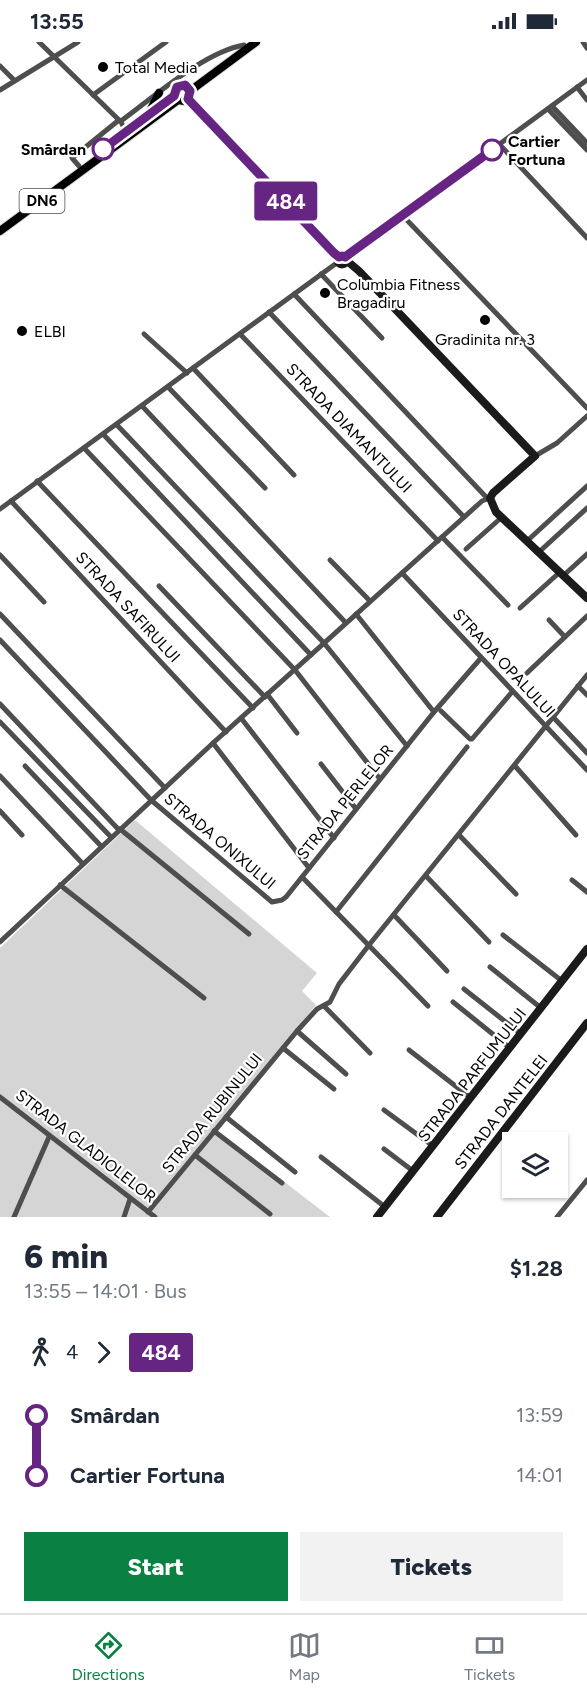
<!DOCTYPE html>
<meta charset="utf-8">
<style>
:root{--surface:#fff;--page:#f2f2f3;--text:#1f2937;--muted:#747a83;--line:#e0e1e3;--accent:#0b8043}
body{margin:0;font-family:Figtree,sans-serif;background:var(--page);color:var(--text);height:100vh;display:flex;flex-direction:column;font-size:22px;white-space:nowrap}
*{box-sizing:border-box;margin:0}
p{font-size:20px;color:var(--muted)}
.icon{flex:none;width:33px;height:33px;fill:none;stroke:currentColor;stroke-width:2;stroke-linecap:round;stroke-linejoin:round}
.map{position:relative;height:1175px;overflow:hidden}
.details{display:flex;flex-direction:column;background:var(--surface);flex:1}
.details>*{flex:none}
.badge{padding:0 12px;border-radius:4px;font-size:21px;line-height:39px}
.controls{position:absolute;left:502px;top:1090px;display:grid;gap:12px}
.controls a{display:grid;place-items:center;width:66px;height:66px;border-radius:0px;background:var(--surface);box-shadow:0 2px 4px #0004;font-size:30px}
.map>.badge{position:absolute;translate:-50% -50%;box-shadow:0 0 0 3px #fff}
.legs{display:flex;align-items:center;gap:9px;height:66px;padding:0 24px;font-size:20px}
.legs p{margin-inline-start:auto}
.head{display:flex;align-items:center;justify-content:space-between;height:102px;padding:0 24px}
h1{font-size:33px;font-weight:800;line-height:45px}
.cta{display:flex;gap:12px;margin-top:auto;padding:12px 24px}
.cta a{flex:1;height:69px;border-radius:0px;background:var(--accent);color:#fff;font-size:24px;font-weight:800;line-height:69px;text-align:center}
.cta a+a{background:var(--page);color:var(--text)}
ul{padding:0 24px;list-style:none}
li{display:flex;align-items:center;gap:21px;height:60px;font-size:22px}
li i{display:grid;place-items:center;width:9px;height:100%;margin:0 8px;background:currentColor}
li i::after{content:'';width:15px;height:15px;margin:-8px;border:4px solid;border-radius:50%;background:var(--surface)}
li p{margin-inline-start:auto}
li:first-child i{background:linear-gradient(#0000 50%,currentColor 0)}
li:last-child i{background:linear-gradient(currentColor 50%,#0000 0)}
.status{display:flex;justify-content:space-between;align-items:center;height:42px;padding:0 30px;background:var(--surface);direction:ltr}
.status svg{height:16px;fill:currentColor}
.dock{display:flex;justify-content:space-around;align-items:center;height:84px;border-top:2px solid var(--line);background:var(--surface);font-size:16px;color:var(--muted)}
.dock a{display:grid;justify-items:center;gap:3px}
.dock .on{color:var(--accent)}
.map>svg:first-child{display:block}
.green{fill:#d5d5d5}
.lines{fill:none;stroke-linecap:round;stroke-linejoin:round}
.primary-casing{stroke:#dbdbdb;stroke-width:10}
.street{stroke:#4e4e4e;stroke-width:5}
.secondary{stroke:#1b1b1b;stroke-width:8}
.primary{stroke:#000;stroke-width:8}
.line-1-casing{stroke:#fff;stroke-width:14}
.line-1{stroke:#662483;stroke-width:9}
.poi-dot{fill:#000;stroke:#fff;stroke-width:2}
.stop-1-dot{fill:#fff;stroke:#662483;stroke-width:3}
.labels{text-anchor:middle;dominant-baseline:central;stroke-width:4.5;stroke-linejoin:round;paint-order:stroke}
.shield{fill:#fff;stroke:#4c4c4c;stroke-width:1.5}
.shield-label{font-size:15px;font-weight:bold;fill:#000}
.poi-label{font-size:16px;fill:#000;stroke:#fff;text-anchor:start}
.stop-label{font-size:16px;font-weight:bold;fill:#000;stroke:#fff;text-anchor:start}
.street-label{font-size:16px;fill:#000;stroke:#fff}
</style>
<div class="status"><b>13:55</b><svg viewBox="0 0 49 12"><path d="M0 12V9h3v3zM5 12V6h3v6zM10 12V3h3v9zM15 12V0h3v12zM26 1h20v11H26zM47 4h2v5h-2z"/></svg></div>
<div class="map">
<svg width="587" height="1175" viewBox="0 0 587 1175">
<rect width="100%" height="100%" fill="#fff"/>
<!-- green -->
<polygon class="green" points="135,778 317,931 302,949 316,963 217,1088 330,1175 0,1175 0,906"/>
<g class="lines">
<!-- primary casing -->
<g class="primary-casing">
<g id="primary">
<polyline points="190,49 256,0"/>
<polyline points="178,58 174,52 176,46 181,43 187,44"/>
<polyline points="178,58 184,59 188,57 190,49"/>
<polyline points="147,75 159,51"/>
<polyline points="0,189 178,58"/>
</g>
</g>
<!-- street -->
<g class="street">
<polyline points="39,0 121,80 124,86 122,93"/>
<polyline points="583,0 587,6"/>
<polyline points="0,24 14,38"/>
<polyline points="577,45 587,58"/>
<polyline points="0,48 78,0"/>
<polyline points="93,53 166,0"/>
<polyline points="552,64 587,101"/>
<polyline points="548,67 587,108"/>
<path d="M121,79C154,55 204,10 244,3"/>
<polyline points="500,103 587,196"/>
<polyline points="79,124 72,116 119,78"/>
<polyline points="403,174 587,366"/>
<polyline points="345,215 587,38"/>
<polyline points="321,232 382,296"/>
<polyline points="294,252 487,456"/>
<polyline points="269,270 464,475"/>
<polyline points="144,292 187,331"/>
<polyline points="240,292 438,499"/>
<polyline points="193,326 294,433"/>
<polyline points="168,345 265,446"/>
<polyline points="142,364 346,581"/>
<polyline points="117,383 324,601 407,704"/>
<polyline points="103,392 311,613"/>
<polyline points="84,406 295,628 380,737"/>
<polyline points="535,414 557,401 587,374"/>
<polyline points="37,439 253,666"/>
<polyline points="11,459 226,690"/>
<polyline points="0,467 338,220"/>
<polyline points="442,495 508,563"/>
<polyline points="527,499 587,444"/>
<polyline points="466,507 502,475"/>
<polyline points="539,510 587,466"/>
<polyline points="0,513 44,560"/>
<polyline points="330,518 370,559"/>
<polyline points="402,531 587,728"/>
<polyline points="564,533 587,512"/>
<polyline points="159,544 265,655"/>
<polyline points="520,566 560,530"/>
<polyline points="0,572 165,746"/>
<polyline points="356,572 434,670"/>
<polyline points="549,578 565,595"/>
<polyline points="0,598 151,758 272,860 282,858 286,855 434,670 481,616"/>
<polyline points="527,631 587,574"/>
<polyline points="578,644 587,653"/>
<polyline points="267,652 297,691"/>
<polyline points="0,662 119,788"/>
<polyline points="441,669 470,697 472,697 512,650"/>
<polyline points="553,675 587,711"/>
<polyline points="241,676 334,796"/>
<polyline points="0,680 111,795"/>
<polyline points="213,701 309,826"/>
<polyline points="321,722 356,767"/>
<polyline points="25,724 101,804"/>
<polyline points="515,724 576,793"/>
<polyline points="0,734 83,822"/>
<polyline points="0,769 22,793"/>
<polyline points="120,787 249,892"/>
<polyline points="459,793 516,852"/>
<polyline points="426,834 489,900"/>
<polyline points="302,835 428,964"/>
<polyline points="572,838 587,850"/>
<polyline points="60,843 204,956"/>
<polyline points="336,870 467,705"/>
<polyline points="394,873 447,929"/>
<polyline points="503,893 562,939"/>
<polyline points="0,900 213,701 482,459 490,456"/>
<polyline points="490,925 541,966"/>
<polyline points="464,947 521,992"/>
<polyline points="453,960 510,1006"/>
<polyline points="324,964 370,1011"/>
<polyline points="297,989 346,1032"/>
<polyline points="283,1006 334,1047"/>
<polyline points="409,1008 471,1056"/>
<polyline points="0,1055 155,1175"/>
<polyline points="384,1068 433,1104"/>
<polyline points="226,1075 295,1130"/>
<polyline points="214,1089 282,1141"/>
<polyline points="384,1107 413,1129"/>
<polyline points="195,1113 270,1172"/>
<polyline points="321,1115 385,1165"/>
<polyline points="148,1170 297,989 317,967 330,960 339,942 369,903 587,633"/>
<polyline points="14,1175 49,1095"/>
<polyline points="124,1175 130,1157"/>
<polyline points="557,1175 587,1138"/>
</g>
<!-- secondary -->
<g class="secondary">
<polyline points="188,57 339,215"/>
<circle cx="342" cy="218" r="4.5"/>
<polyline points="346,218 359,229 535,414 493,451 490,456 496,470 587,556"/>
<polyline points="377,1175 587,907"/>
<polyline points="437,1175 587,981"/>
</g>
<!-- primary -->
<use href="#primary" class="primary"/>
</g>
<g class="lines">
<!-- line-1 casing -->
<g class="line-1-casing">
<polyline id="line-1" points="103,107 174,54 177,45 185,43 190,49 188,57 334,211 339,215 342,214 345,215 492,108"/>
</g>
<!-- line-1 -->
<use href="#line-1" class="line-1"/>
</g>
<!-- markers -->
<g class="poi-dot">
<circle cx="103" cy="25" r="6"/>
<circle cx="325" cy="251" r="6"/>
<circle cx="485" cy="278" r="6"/>
<circle cx="22" cy="289" r="6"/>
</g>
<g class="stop-1-dot">
<circle cx="103" cy="107" r="10"/>
<circle cx="492" cy="108" r="10"/>
</g>
<g class="labels">
<!-- shield labels -->
<rect class="shield" x="19.5" y="147" width="45" height="24" rx="4.5"/>
<g class="shield-label">
<text x="42" y="159">DN6</text>
</g>
<!-- poi labels -->
<g class="poi-label">
<text x="115" y="25">Total Media</text>
<text x="337" y="242">Columbia Fitness<tspan x="337" dy="18">Bragadiru</tspan></text>
<text x="34" y="289">ELBI</text>
<text x="485" y="297" text-anchor="middle">Gradinita nr. 3</text>
</g>
<!-- stop labels -->
<g class="stop-label">
<text x="508" y="99">Cartier<tspan x="508" dy="18">Fortuna</tspan></text>
<text x="86" y="107" text-anchor="end">Smârdan</text>
</g>
<!-- street labels -->
<g class="street-label">
<text transform="translate(349 386) rotate(46)">STRADA DIAMANTULUI</text>
<text transform="translate(128 565) rotate(47)">STRADA SAFIRULUI</text>
<text transform="translate(504 621) rotate(47)">STRADA OPALULUI</text>
<text transform="translate(345 760) rotate(-51)">STRADA PERLELOR</text>
<text transform="translate(220 799) rotate(40)">STRADA ONIXULUI</text>
<text transform="translate(472 1033) rotate(-52)">STRADA PARFUMULUI</text>
<text transform="translate(501 1070) rotate(-52)">STRADA DANTELEI</text>
<text transform="translate(212 1071) rotate(-51)">STRADA RUBINULUI</text>
<text transform="translate(86 1104) rotate(38)">STRADA GLADIOLELOR</text>
</g>
</g>
</svg>
<div class="controls">
<a><svg class="icon" aria-label="layers" viewBox="0 0 24 24"><path d="M12 4l9 5-9 5-9-5zM3 14l9 5 9-5"/></svg></a>
</div>
<b class="badge" style="left:286px;top:159px;background:#662483;color:#fff">484</b>
</div>
<section class="details">
<div class="head"><div><h1>6 min</h1><p>13:55 – 14:01 · Bus</p></div><b>$1.28</b></div>
<div class="legs"><svg class="icon" aria-label="walk" viewBox="0 0 24 24"><circle cx="13" cy="4" r="2"/><path d="M13 8l-2 6 4 7M11 14l-3 7M7 12l3-4h3l4 4"/></svg>4<svg class="icon" aria-label="forward" viewBox="0 0 24 24"><path d="M9 5l7 7-7 7"/></svg><b class="badge" style="background:#662483;color:#fff">484</b></div>
<ul>
<li><i style="color:#662483"></i><b>Smârdan</b><p>13:59</p></li>
<li><i style="color:#662483"></i><b>Cartier Fortuna</b><p>14:01</p></li>
</ul>
<div class="cta"><a>Start</a><a>Tickets</a></div>
</section>
<nav class="dock">
<a class="on"><svg class="icon" aria-label="directions" viewBox="0 0 24 24"><path d="M12 3l9 9-9 9-9-9zM9 14v-3h6M13 9l2 2-2 2"/></svg>Directions</a>
<a><svg class="icon" aria-label="map" viewBox="0 0 24 24"><path d="M3 6l6-2 6 2 6-2v14l-6 2-6-2-6 2zM9 4v14M15 6v14"/></svg>Map</a>
<a><svg class="icon" aria-label="tickets" viewBox="0 0 24 24"><path d="M3 7h18v10H3zM15 7v10"/></svg>Tickets</a>
</nav>
